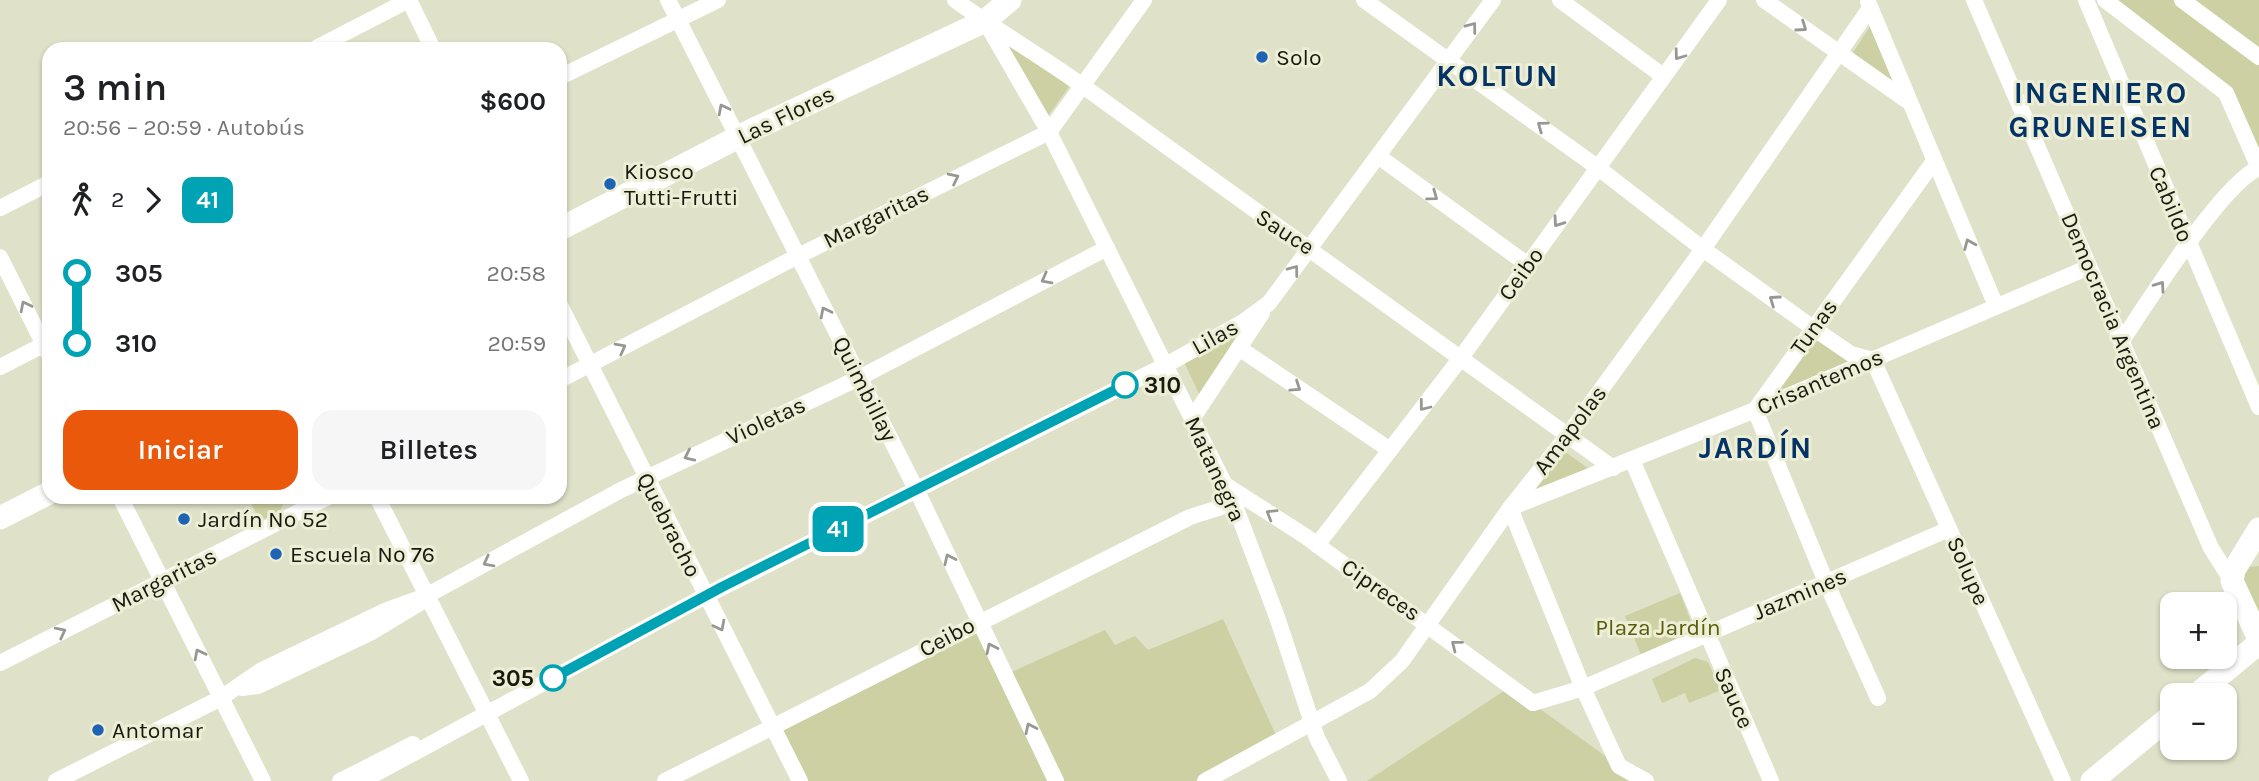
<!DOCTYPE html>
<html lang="es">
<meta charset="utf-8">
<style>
:root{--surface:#fff;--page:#f6f6f6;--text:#202124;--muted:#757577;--accent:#ea580c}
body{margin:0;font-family:Karla,sans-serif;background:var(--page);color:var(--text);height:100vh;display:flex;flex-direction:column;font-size:26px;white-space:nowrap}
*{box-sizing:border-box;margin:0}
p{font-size:23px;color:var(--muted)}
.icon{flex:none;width:38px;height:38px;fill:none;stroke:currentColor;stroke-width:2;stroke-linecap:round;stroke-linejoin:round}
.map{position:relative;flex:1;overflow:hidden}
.details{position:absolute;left:42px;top:42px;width:525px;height:462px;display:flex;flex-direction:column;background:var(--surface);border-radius:21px;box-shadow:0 2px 5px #0004}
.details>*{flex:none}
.badge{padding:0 14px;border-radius:10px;font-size:24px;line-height:46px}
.fabs{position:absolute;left:2160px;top:592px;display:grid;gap:14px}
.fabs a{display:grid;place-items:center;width:77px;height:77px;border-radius:14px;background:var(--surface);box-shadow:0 2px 5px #0004;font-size:35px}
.map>.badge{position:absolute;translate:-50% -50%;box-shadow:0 0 0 4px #fff}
.legs{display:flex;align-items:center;gap:10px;height:77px;padding:0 21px;font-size:23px}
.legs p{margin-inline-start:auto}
.overview{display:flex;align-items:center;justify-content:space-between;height:119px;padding:0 21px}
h1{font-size:38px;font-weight:600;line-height:52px}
.primary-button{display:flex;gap:14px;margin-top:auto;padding:14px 21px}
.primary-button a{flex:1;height:80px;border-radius:21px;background:var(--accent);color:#fff;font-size:28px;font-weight:600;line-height:80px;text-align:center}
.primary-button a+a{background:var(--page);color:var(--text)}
ul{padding:0 21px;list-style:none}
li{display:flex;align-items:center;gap:24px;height:70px;font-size:26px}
li i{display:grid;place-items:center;width:10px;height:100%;margin:0 9px;background:currentColor}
li i::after{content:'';width:18px;height:18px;margin:-9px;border:5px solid;border-radius:50%;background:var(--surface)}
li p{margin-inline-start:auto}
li:first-child i{background:linear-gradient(#0000 50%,currentColor 0)}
li:last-child i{background:linear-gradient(currentColor 50%,#0000 0)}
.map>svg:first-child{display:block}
.green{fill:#cdd0a2}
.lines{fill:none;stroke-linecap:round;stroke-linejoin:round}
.street{stroke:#fff;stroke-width:16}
.secondary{stroke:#fff;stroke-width:23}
.oneway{stroke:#989893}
.line-1-casing{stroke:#fff;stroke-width:16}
.line-1{stroke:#00a3b4;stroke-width:10}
.poi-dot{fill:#1f63b4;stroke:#ecefd5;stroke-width:2.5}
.stop-1-dot{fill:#fff;stroke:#00a3b4;stroke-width:3.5}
.labels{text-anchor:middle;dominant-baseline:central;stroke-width:6;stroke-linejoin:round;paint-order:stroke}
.poi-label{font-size:23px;fill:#191910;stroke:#ecefd5;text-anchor:start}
.street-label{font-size:23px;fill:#191910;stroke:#ecefd5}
.stop-label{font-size:23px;font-weight:bold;fill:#191910;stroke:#ecefd5;text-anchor:start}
.park-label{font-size:23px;fill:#5a5b0c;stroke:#ecefd5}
.district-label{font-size:30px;font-weight:bold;letter-spacing:2px;fill:#063365;stroke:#ecefd5}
</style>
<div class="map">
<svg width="2259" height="781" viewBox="0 0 2259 781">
<rect width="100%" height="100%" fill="#dfe1c8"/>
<!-- green -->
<g class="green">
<polygon points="2105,0 2259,0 2259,168 2226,93"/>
<polygon points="1871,25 1896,85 1852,54"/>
<polygon points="996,34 1071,84 1045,120"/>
<polygon points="1248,324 1200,396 1184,362"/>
<polygon points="1812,336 1856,360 1773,395"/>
<polygon points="1564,451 1589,469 1536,489"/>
<polygon points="248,497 296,497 283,504 280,511 260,521"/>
<polygon points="2259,566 2259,618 2239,584 2249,567"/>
<polygon points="1680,593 1693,627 1689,639 1643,660 1625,616"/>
<polygon points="1223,619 1279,742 1205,781 800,781 772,729 978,621 1005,675 1105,630 1115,645 1135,636 1148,650"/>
<polygon points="1695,658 1708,662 1721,690 1689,703 1685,693 1662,703 1652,679"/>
<polygon points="1510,687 1619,766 1645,781 1367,781"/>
</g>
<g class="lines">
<!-- street -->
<g class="street">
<polyline points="409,0 433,49"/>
<polyline points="668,0 916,489 1056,781"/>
<path d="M955,0C996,30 1041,56 1083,86C1259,213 1436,341 1613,468"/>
<polyline points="1364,0 1597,167 1703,249 1813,328 1851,354 1873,360"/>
<polyline points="1560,0 1663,76"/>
<polyline points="1764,0 1909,102"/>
<polyline points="1974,0 2211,548 2232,581"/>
<polyline points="2086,0 2259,407"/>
<polyline points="2105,0 2226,93 2259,168"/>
<polyline points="2182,0 2259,57"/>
<polyline points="1868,2 1996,306"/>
<polyline points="985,21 1049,132 1234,503 1277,617 1317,738 1339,781"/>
<polyline points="314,49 409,0"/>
<polyline points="560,77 718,0"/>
<polyline points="1378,156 1528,265"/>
<polyline points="0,208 49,183"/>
<polyline points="0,257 49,355"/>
<polyline points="560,305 800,781"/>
<path d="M2121,342C2146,305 2223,182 2259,168"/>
<polyline points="1239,348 1390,450"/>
<polyline points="1873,360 2063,781"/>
<polyline points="0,367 49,342"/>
<polyline points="560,380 796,257 1049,132 1144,0"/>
<polyline points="1192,419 1262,313"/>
<polyline points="1632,460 1771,781"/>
<polyline points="1227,486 1305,536 1533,703 1583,688 1949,529"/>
<polyline points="120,497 263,781"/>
<polyline points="377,497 521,781"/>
<polyline points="1317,545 1460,359 1719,0"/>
<polyline points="0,663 328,497"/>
<polyline points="242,688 258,686 372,632 420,603"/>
<polyline points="1878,698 1826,582 1755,410 1934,161"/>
<polyline points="56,781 221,698 260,671 387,610 426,596 621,490 859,378 1107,248"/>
<polyline points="340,781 413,744"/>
<polyline points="362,781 705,596 1166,365 1243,322 1269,303 1493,0"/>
<polyline points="665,781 1190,517 1234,503"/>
<polyline points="1205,781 1370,691 1402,661 1510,508 1568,435 1703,249 1870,8"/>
<polyline points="1646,781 1619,766 1583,688 1510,508 1755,410 2089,267"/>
</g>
<!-- secondary -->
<g class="secondary">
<polyline points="560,229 754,129 985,21 1010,0"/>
<polyline points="0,518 49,493"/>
<polyline points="2259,529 2234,570 2232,581 2259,639"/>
<polyline points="2196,695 2259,643"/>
<polyline points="2092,781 2172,715"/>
</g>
</g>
<!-- one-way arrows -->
<defs><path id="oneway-chevron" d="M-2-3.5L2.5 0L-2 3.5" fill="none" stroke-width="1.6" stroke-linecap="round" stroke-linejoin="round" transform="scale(1.75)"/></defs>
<g class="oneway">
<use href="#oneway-chevron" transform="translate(1472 27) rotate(-53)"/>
<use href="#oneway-chevron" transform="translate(1802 27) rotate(35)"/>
<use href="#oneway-chevron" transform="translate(1679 55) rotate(126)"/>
<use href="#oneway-chevron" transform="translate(723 109) rotate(-117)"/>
<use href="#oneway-chevron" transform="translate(1542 126) rotate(-144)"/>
<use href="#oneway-chevron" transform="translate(954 178) rotate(-26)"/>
<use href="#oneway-chevron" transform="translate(1433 196) rotate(36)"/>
<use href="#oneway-chevron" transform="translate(1558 222) rotate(125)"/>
<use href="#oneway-chevron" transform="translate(1969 244) rotate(-113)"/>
<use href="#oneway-chevron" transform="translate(1294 270) rotate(-53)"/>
<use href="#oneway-chevron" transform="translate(1046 279) rotate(152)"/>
<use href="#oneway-chevron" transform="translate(2160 286) rotate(-55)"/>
<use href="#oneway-chevron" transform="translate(1774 300) rotate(-145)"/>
<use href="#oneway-chevron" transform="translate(25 306) rotate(-117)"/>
<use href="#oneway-chevron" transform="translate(825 312) rotate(-117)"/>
<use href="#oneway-chevron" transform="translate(621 348) rotate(-28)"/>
<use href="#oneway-chevron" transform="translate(1296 387) rotate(34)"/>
<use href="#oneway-chevron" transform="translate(1424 406) rotate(128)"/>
<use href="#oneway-chevron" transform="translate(689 456) rotate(155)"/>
<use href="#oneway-chevron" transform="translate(1271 514) rotate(-149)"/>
<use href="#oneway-chevron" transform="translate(949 559) rotate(-115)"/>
<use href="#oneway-chevron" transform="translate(488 562) rotate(152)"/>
<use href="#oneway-chevron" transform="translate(720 626) rotate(63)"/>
<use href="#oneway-chevron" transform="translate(61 632) rotate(-27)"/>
<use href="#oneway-chevron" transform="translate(1456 645) rotate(-142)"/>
<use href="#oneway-chevron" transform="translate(991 648) rotate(-116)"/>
<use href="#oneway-chevron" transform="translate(199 654) rotate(-117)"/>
<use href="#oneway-chevron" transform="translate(1030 728) rotate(-116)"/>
</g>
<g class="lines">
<!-- line-1 casing -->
<g class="line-1-casing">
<polyline id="line-1" points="553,678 722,587 1125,385"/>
</g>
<!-- line-1 -->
<use href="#line-1" class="line-1"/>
</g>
<!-- markers -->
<g class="poi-dot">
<circle cx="1262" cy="57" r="7"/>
<circle cx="610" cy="184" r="7"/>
<circle cx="184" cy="519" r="7"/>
<circle cx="276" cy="554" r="7"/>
<circle cx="98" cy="730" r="7"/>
</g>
<g class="stop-1-dot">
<circle cx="1125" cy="385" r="12"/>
<circle cx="553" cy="678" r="12"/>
</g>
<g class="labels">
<!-- poi labels -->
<g class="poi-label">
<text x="1276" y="57">Solo</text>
<text x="624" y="171">Kiosco<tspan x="624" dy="26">Tutti-Frutti</tspan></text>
<text x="198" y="519">Jardín Nº 52</text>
<text x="290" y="554">Escuela Nº 76</text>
<text x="112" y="730">Antomar</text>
</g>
<!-- street labels -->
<g class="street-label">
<text transform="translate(786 115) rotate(-26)">Las Flores</text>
<text transform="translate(2171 204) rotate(67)">Cabildo</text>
<text transform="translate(876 217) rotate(-26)">Margaritas</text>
<text transform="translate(1285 232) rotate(33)">Sauce</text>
<text transform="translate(1521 274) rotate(-54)">Ceibo</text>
<text transform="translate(2113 321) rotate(67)">Democracia Argentina</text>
<text transform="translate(1814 327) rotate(-54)">Tunas</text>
<text transform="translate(1215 337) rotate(-29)">Lilas</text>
<text transform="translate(1820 382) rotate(-23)">Crisantemos</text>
<text transform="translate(865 389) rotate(63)">Quimbillay</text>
<text transform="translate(766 421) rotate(-25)">Violetas</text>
<text transform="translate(1570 430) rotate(-53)">Amapolas</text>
<text transform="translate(1215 469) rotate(65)">Matanegra</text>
<text transform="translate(669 525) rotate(63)">Quebracho</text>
<text transform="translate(1968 571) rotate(66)">Solupe</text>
<text transform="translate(164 580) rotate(-27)">Margaritas</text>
<text transform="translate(1381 590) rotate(35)">Cipreces</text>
<text transform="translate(1800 594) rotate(-23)">Jazmines</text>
<text transform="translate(947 637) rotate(-28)">Ceibo</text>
<text transform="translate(1734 698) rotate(66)">Sauce</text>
</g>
<!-- stop labels -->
<g class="stop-label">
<text x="1144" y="385">310</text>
<text x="534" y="678" text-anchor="end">305</text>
</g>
<!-- park labels -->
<g class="park-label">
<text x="1658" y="627">Plaza Jardín</text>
</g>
<!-- district labels -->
<g class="district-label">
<text x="1498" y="76">KOLTUN</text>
<text x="2101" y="93">INGENIERO<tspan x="2101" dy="34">GRUNEISEN</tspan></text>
<text x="1756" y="448">JARDÍN</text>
</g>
</g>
</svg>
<div class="fabs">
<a>+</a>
<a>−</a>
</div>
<b class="badge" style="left:838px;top:529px;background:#00a3b4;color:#fff">41</b>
<section class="details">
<div class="overview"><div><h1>3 min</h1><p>20:56 – 20:59 · Autobús</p></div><b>$600</b></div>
<div class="legs"><svg class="icon" aria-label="walk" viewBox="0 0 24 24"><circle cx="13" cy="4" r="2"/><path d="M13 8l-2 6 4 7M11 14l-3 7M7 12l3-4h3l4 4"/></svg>2<svg class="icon" aria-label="forward" viewBox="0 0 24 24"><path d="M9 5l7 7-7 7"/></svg><b class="badge" style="background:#00a3b4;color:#fff">41</b></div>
<ul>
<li><i style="color:#00a3b4"></i><b>305</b><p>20:58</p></li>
<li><i style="color:#00a3b4"></i><b>310</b><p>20:59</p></li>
</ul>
<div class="primary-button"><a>Iniciar</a><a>Billetes</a></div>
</section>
</div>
